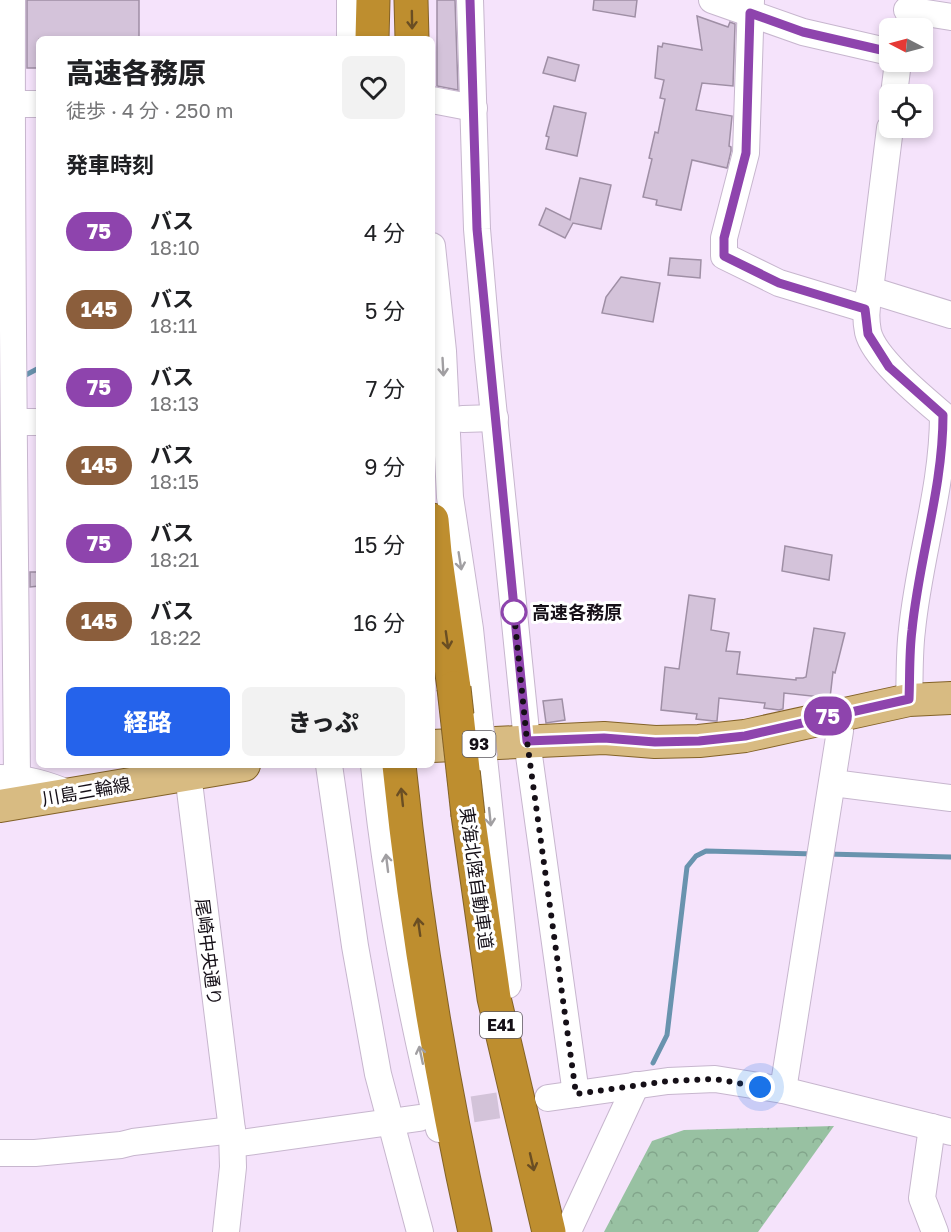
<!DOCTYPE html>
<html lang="ja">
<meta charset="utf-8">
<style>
:root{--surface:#fff;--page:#f2f2f2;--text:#202124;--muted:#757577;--accent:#2563eb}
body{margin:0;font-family:"Golos Text","Noto Sans JP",sans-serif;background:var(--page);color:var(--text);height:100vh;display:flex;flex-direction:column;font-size:22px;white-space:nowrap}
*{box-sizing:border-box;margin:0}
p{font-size:20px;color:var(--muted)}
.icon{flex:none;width:33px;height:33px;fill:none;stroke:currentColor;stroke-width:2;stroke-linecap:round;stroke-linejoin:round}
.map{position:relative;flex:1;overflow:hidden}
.sheet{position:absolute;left:36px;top:36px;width:399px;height:732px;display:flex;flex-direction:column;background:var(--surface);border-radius:9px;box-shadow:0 3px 9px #0003}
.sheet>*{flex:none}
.badge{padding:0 12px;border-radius:20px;font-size:21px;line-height:39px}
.needle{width:39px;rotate:276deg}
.controls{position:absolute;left:879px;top:18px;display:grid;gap:12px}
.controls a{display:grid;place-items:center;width:54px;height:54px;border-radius:9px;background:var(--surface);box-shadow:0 3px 9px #0003;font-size:30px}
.you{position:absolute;width:30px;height:30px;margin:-15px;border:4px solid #fff;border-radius:50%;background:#1a73e8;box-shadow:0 0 0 9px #1a73e833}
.map>.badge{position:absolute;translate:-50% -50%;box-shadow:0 0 0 3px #fff}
h2{padding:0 30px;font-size:22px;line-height:54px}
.round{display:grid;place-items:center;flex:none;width:63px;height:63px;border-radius:9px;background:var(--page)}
.head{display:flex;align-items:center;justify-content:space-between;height:102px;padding:0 30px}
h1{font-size:28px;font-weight:800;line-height:45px}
.button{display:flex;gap:12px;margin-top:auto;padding:12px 30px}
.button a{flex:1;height:69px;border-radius:9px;background:var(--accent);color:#fff;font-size:24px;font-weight:800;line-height:69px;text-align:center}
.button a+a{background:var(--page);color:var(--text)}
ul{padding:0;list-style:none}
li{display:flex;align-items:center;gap:18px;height:78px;padding:0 30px}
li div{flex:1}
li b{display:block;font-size:22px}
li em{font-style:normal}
li .badge{min-width:66px;font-weight:700;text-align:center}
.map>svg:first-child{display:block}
.forest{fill:url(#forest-crowns)}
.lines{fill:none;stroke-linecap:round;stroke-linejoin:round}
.stream{stroke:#6993ae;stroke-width:5}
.building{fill:#d4c3da;stroke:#9f8fa5;stroke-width:1.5}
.minor-tunnel{stroke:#d3c3d9;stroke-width:26;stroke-dasharray:26 13;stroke-linecap:butt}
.minor-casing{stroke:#c7b6ce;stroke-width:28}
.major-casing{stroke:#836227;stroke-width:34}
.highway-casing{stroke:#836227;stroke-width:35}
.minor{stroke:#fff;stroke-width:26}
.major{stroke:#d8bb82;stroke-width:32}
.highway{stroke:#be8e2f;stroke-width:33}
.minor-bridge-casing{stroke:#c7b6ce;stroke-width:28;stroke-linecap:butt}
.highway-bridge-casing{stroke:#836227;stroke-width:35;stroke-linecap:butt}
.minor-bridge{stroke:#fff;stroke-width:26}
.highway-bridge{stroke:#be8e2f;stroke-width:33}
.oneway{stroke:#6a4e23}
.oneway2{stroke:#a19fa2}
.line-casing{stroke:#fff;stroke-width:14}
.line{stroke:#8e44ad;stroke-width:9}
.walk{stroke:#150f17;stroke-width:6;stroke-dasharray:0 10.8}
.stop-dot{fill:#fff;stroke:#8e44ad;stroke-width:3}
.labels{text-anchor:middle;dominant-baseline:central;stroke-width:6;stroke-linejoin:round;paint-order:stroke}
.shield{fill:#fff;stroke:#5b575d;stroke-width:1.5}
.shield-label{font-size:16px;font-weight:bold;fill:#150f17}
.stop-label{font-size:18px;font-weight:bold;fill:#150f17;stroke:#fff;text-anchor:start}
.street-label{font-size:18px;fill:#150f17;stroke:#fff}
</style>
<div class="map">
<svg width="951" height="1232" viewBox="0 0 951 1232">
<defs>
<pattern id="forest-crowns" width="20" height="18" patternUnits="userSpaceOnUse" patternTransform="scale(1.5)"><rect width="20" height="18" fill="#98c1a2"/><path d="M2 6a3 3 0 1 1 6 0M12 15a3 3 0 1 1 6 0" fill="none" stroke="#82a58b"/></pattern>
</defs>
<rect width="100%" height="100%" fill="#f5e3fb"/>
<!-- forest -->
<polygon class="forest" points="834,1126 758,1232 604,1232 652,1141 684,1130"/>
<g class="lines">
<!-- stream -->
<g class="stream">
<polyline points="20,378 39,368"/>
<polyline points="826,854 951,857"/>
<polyline points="653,1063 667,1035 687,867 696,856 706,851 814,854"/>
</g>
</g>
<!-- building -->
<g class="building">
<polygon points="27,0 139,0 139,39 39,39 39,68 27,68"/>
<polygon points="437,0 455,0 458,90 437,86"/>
<polygon points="594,0 637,0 635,17 593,10"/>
<polygon points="697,16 728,27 730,22 735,24 733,86 702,83 696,110 732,116 729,146 731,147 731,151 727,168 692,160 681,210 656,205 657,200 643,197 652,159 649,158 655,132 658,133 665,99 660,98 664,80 655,78 658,46 662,47 663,43 702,50"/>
<polygon points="548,57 579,65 575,81 543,73"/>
<polygon points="554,106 586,113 577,156 546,149 549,137 546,136"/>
<polygon points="580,178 611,185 601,229 573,223 565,238 539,225 546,208 570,220"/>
<polygon points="670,258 701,260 700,278 668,275"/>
<polygon points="621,277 660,283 653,322 602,313 606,297"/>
<polygon points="785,546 832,555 829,580 782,571"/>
<polygon points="30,572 39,572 39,586 30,587"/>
<polygon points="689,595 715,599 711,630 729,633 726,651 740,652 737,674 796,680 796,678 803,678 806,677 814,628 845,633 835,673 833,672 830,698 784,693 783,709 779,710 764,708 765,703 719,698 717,721 714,721 696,719 697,714 661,710 665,667 679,669"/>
<polygon points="562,699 565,720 546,723 543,701"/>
</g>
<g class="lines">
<!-- minor-tunnel -->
<polyline class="minor-tunnel" points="434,1115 535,1100"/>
<!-- minor casing -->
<g class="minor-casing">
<g id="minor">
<path d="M12,0C11,259 15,519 17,778"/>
<polyline points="470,0 477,229 488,357 527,741 576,1094"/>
<polyline points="712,0 803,32 890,52"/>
<polyline points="751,0 746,153 724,238 724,256 779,283 865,309"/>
<polyline points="907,10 951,17"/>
<polyline points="350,39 350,0"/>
<polyline points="894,94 898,62"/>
<polyline points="432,100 474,108"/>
<polyline points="0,104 39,104"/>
<path d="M890,128L870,290C866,304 865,317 868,332C874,358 922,397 943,415C943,488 919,558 912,630C909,653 910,677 909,700"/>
<polyline points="432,246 443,351 450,497 470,629 480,725"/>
<polyline points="870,290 951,315"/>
<polyline points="463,419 495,418"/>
<polyline points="15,422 39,422"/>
<polyline points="484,758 508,985"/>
<polyline points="329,765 355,946 378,1074 420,1232"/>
<path d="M374,765C386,888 410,1010 439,1129"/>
<polyline points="188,774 232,1130 233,1167 226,1232"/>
<path d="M0,778C26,778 46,784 70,794"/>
<polyline points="833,783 951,798"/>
<polyline points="783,1090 840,731 834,715"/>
<polyline points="548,1098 668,1081 715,1079 783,1090 951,1132"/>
<polyline points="932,1127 922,1198 935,1232"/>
<polyline points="233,1144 419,1118"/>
<polyline points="0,1153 35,1153 121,1145 133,1142 232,1130"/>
<polyline points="570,1227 636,1085"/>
</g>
</g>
<!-- major casing -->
<g class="major-casing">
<g id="major">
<polyline points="432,746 604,738 655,742 699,741 745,736 909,700 951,698"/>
<polyline points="0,806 244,765"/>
</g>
</g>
<!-- highway casing -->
<g class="highway-casing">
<g id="highway">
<polyline points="411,0 412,39"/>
<polyline points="372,39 373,0"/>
<polyline points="432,520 435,553 454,688"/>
<path d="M399,765C415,922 441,1078 475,1232"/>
<polyline points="468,815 494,998 549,1232"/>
</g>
</g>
<!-- minor -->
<use href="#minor" class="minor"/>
<!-- major -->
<use href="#major" class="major"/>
<!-- highway -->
<use href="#highway" class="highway"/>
<!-- minor-bridge casing -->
<g class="minor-bridge-casing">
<polyline id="minor-bridge" points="480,725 484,758"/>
</g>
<!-- highway-bridge casing -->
<g class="highway-bridge-casing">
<polyline id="highway-bridge" points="454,688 468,815"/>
</g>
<!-- minor-bridge -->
<use href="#minor-bridge" class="minor-bridge"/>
<!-- highway-bridge -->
<use href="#highway-bridge" class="highway-bridge"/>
</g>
<!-- one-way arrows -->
<defs><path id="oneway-shaft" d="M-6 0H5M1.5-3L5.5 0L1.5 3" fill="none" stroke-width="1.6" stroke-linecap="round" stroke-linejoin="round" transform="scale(1.5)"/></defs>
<g class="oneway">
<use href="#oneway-shaft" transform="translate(412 20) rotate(89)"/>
<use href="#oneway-shaft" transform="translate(447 640) rotate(82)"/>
<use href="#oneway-shaft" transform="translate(402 797) rotate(-96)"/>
<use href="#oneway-shaft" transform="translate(419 927) rotate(-98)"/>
<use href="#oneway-shaft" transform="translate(532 1162) rotate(77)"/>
</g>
<g class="oneway2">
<use href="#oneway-shaft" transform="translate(443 367) rotate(87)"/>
<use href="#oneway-shaft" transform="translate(460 561) rotate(81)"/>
<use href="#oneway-shaft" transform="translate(490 817) rotate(84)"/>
<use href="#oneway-shaft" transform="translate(387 863) rotate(-97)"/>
<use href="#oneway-shaft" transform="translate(421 1055) rotate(-102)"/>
</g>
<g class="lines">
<!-- line casing -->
<g class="line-casing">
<path id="line" d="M470,0L477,229L527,741L604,738L655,742L699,741L745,736L909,699C910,677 909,653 912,630C919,558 943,488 943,415L889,367L868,334L865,309L779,283L724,256V238L746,153L750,13L803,32L890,52"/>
</g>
<!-- line -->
<use href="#line" class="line"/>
<!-- walk -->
<polyline class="walk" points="514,612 513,603 527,741 576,1094 668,1081 715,1079 760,1087"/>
</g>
<!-- markers -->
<circle class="stop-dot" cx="514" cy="612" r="12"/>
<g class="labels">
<!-- shield labels -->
<g class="shield">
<rect x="462.5" y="731" width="33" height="26" rx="4.5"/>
<rect x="480" y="1012" width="42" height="26" rx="4.5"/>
</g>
<g class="shield-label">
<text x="479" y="744">93</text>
<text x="501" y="1025">E41</text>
</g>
<!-- stop labels -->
<g class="stop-label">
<text x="532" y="612">高速各務原</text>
</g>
<!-- street labels -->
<g class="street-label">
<text transform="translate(86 791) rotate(-10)">川島三輪線</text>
<text transform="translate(477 878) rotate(82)">東海北陸自動車道</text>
<text transform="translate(209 952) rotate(83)">尾崎中央通り</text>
</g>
</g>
</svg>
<div class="controls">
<a><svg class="needle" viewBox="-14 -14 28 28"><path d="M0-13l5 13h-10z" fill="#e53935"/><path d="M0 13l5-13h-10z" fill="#757577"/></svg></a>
<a><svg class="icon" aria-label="locate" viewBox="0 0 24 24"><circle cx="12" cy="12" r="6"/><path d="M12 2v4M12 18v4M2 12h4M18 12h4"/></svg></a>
</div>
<div class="you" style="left:760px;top:1087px"></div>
<b class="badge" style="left:828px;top:716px;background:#8e44ad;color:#fff">75</b>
<section class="sheet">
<div class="head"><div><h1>高速各務原</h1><p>徒歩 · 4 分 · 250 m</p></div><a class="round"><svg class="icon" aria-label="heart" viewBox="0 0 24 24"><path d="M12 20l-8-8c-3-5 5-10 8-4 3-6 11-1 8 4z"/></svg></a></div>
<h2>発車時刻</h2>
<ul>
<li><span class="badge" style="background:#8e44ad;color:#fff">75</span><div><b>バス</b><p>18:10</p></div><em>4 分</em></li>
<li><span class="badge" style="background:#8b5e3c;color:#fff">145</span><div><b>バス</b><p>18:11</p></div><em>5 分</em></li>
<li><span class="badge" style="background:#8e44ad;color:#fff">75</span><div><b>バス</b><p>18:13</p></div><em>7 分</em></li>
<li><span class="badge" style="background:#8b5e3c;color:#fff">145</span><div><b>バス</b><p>18:15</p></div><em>9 分</em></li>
<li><span class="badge" style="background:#8e44ad;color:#fff">75</span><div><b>バス</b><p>18:21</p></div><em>15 分</em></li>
<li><span class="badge" style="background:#8b5e3c;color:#fff">145</span><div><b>バス</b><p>18:22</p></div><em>16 分</em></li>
</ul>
<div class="button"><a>経路</a><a>きっぷ</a></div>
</section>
</div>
